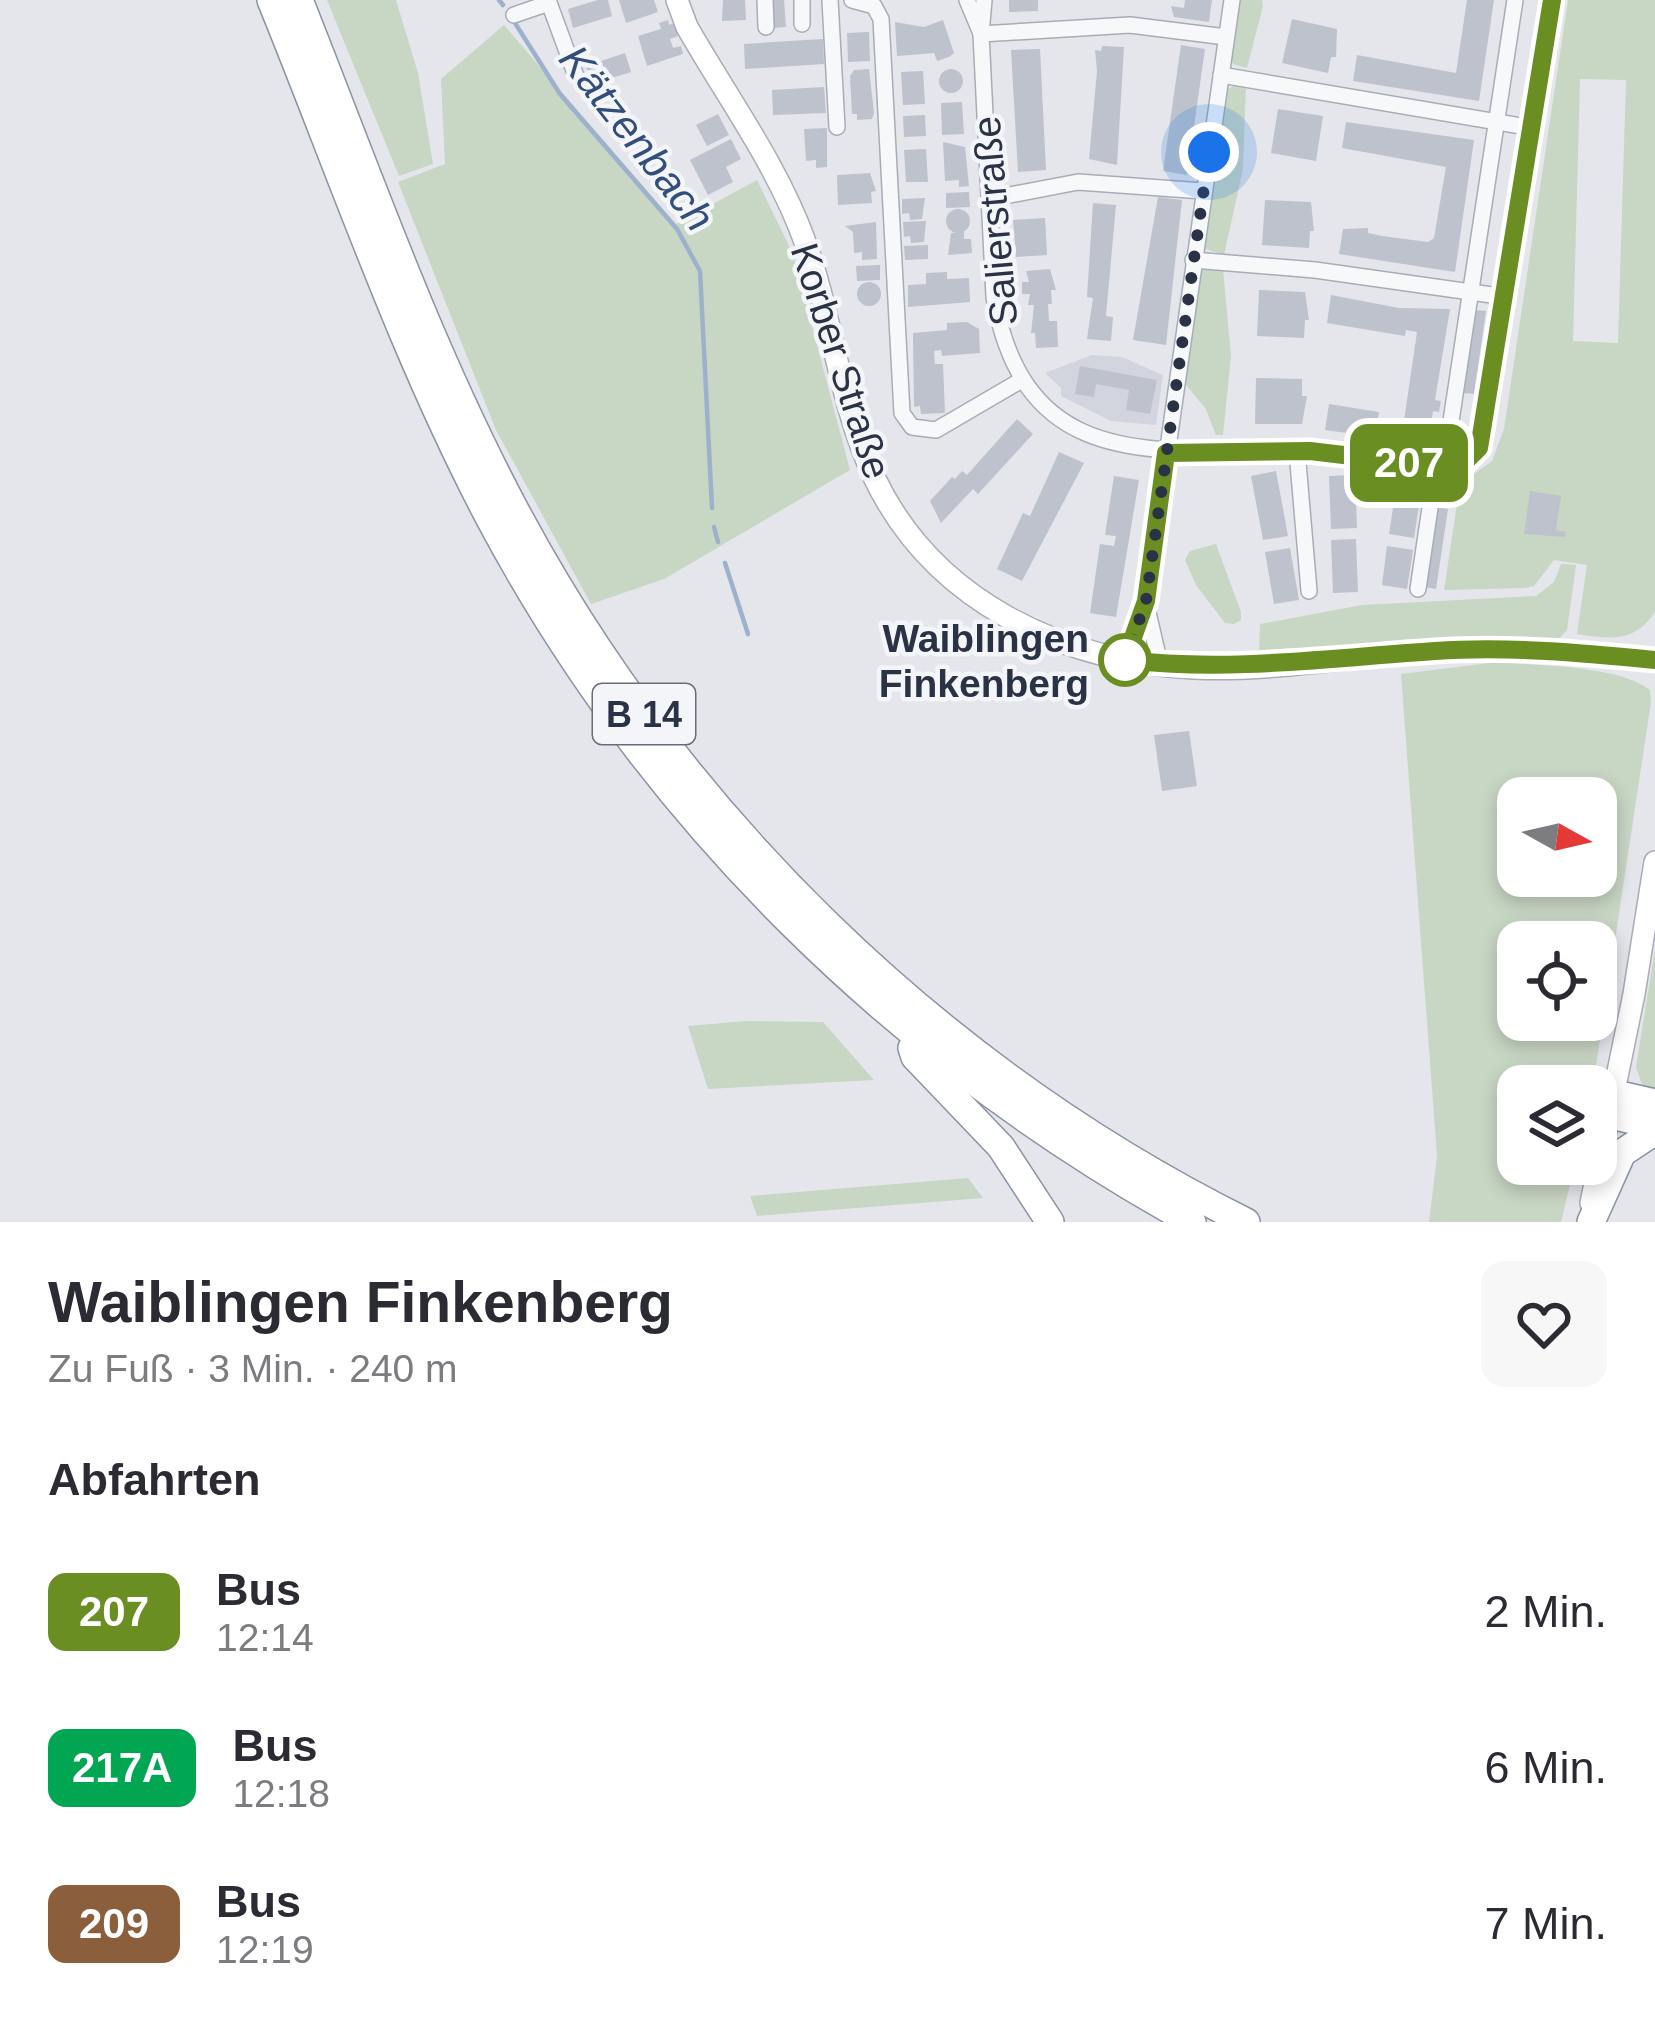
<!DOCTYPE html>
<html lang="de">
<meta charset="utf-8">
<style>
:root{--surface:#fff;--page:#f7f7f7;--text:#2b2b33;--muted:#7c7c81}
body{margin:0;font-family:Helvetica,sans-serif;background:var(--page);color:var(--text);height:100vh;display:flex;flex-direction:column;font-size:45px;white-space:nowrap}
*{box-sizing:border-box;margin:0}
p{font-size:39px;color:var(--muted)}
.icon{flex:none;width:66px;height:66px;fill:none;stroke:currentColor;stroke-width:2;stroke-linecap:round;stroke-linejoin:round}
.map{position:relative;height:1222px;overflow:hidden}
.side{display:flex;flex-direction:column;background:var(--surface);flex:1}
.side>*{flex:none}
.badge{padding:0 24px;border-radius:18px;font-size:42px;line-height:78px}
.needle{width:78px;rotate:98deg}
.tools{position:absolute;left:1497px;top:777px;display:grid;gap:24px}
.tools a{display:grid;place-items:center;width:120px;height:120px;border-radius:24px;background:var(--surface);box-shadow:0 6px 18px #0003;font-size:60px}
.you{position:absolute;width:60px;height:60px;margin:-30px;border:9px solid #fff;border-radius:50%;background:#1a73e8;box-shadow:0 0 0 18px #1a73e833}
.map>.badge{position:absolute;translate:-50% -50%;box-shadow:0 0 0 6px #fff}
h2{padding:0 48px;font-size:45px;line-height:108px}
.round{display:grid;place-items:center;flex:none;width:126px;height:126px;border-radius:24px;background:var(--page)}
.summary{display:flex;align-items:center;justify-content:space-between;height:204px;padding:0 48px}
h1{font-size:57px;font-weight:700;line-height:90px}
ul{padding:0;list-style:none}
li{display:flex;align-items:center;gap:36px;height:156px;padding:0 48px}
li div{flex:1}
li b{display:block;font-size:45px}
li em{font-style:normal}
li .badge{min-width:132px;font-weight:700;text-align:center}
.map>svg:first-child{display:block}
.built{fill:#d2d5de}
.green{fill:#c8d6c4;fill-rule:evenodd}
.lines{fill:none;stroke-linecap:round;stroke-linejoin:round}
.stream{stroke:#9eb1cc;stroke-width:4.5}
.building{fill:#bdc2cc}
.street-casing{stroke:#a8acb7;stroke-width:18}
.secondary-casing{stroke:#a8acb7;stroke-width:24}
.highway-casing{stroke:#8a92a3;stroke-width:30}
.street{stroke:#f7f8fa;stroke-width:15}
.secondary{stroke:#fff;stroke-width:21}
.highway{stroke:#fff;stroke-width:27}
.line-casing{stroke:#fff;stroke-width:27}
.line{stroke:#6b8e23;stroke-width:18}
.walk{stroke:#2a3245;stroke-width:12;stroke-dasharray:0 21.6}
.stop-dot{fill:#fff;stroke:#6b8e23;stroke-width:6}
.labels{text-anchor:middle;dominant-baseline:central;stroke-width:9;stroke-linejoin:round;paint-order:stroke}
.shield{fill:#f4f5f9;stroke:#676c7b;stroke-width:3}
.shield-label{font-size:36px;font-weight:bold;fill:#2a3245}
.street-label{font-size:39px;fill:#2a3245;stroke:#f4f5f9}
.stop-label{font-size:39px;font-weight:bold;fill:#2a3245;stroke:#f4f5f9;text-anchor:end}
.water-label{font-size:42px;font-style:italic;fill:#334e7b;stroke:#f4f5f9}
</style>
<div class="map">
<svg width="1655" height="1222" viewBox="0 0 1655 1222">
<rect width="100%" height="100%" fill="#e4e6ec"/>
<!-- built -->
<polygon class="built" points="1092,355 1122,357 1163,375 1156,425 1111,421 1061,396 1061,388 1045,373"/>
<!-- green -->
<g class="green">
<polygon points="327,0 396,0 418,73 433,164 399,176"/>
<polygon points="1238,0 1262,0 1263,6 1247,68 1233,64 1230,57"/>
<path d="M1568,0H1655V612C1634,643 1611,639 1577,634L1587,565L1554,560L1534,586L1525,588L1444,590L1460,484L1492,461L1504,429ZM1580,79L1626,80L1618,343L1573,341Z"/>
<polygon points="504,25 676,224 757,180 793,254 850,470 664,579 591,604 496,430 398,182 445,164 441,79"/>
<polygon points="1235,85 1246,85 1243,169 1224,255 1203,248 1225,91"/>
<polygon points="1206,269 1223,270 1231,356 1223,435 1216,435 1206,409 1182,380 1200,272"/>
<polygon points="1216,544 1241,612 1241,620 1234,624 1225,623 1196,585 1185,560 1190,551"/>
<polygon points="1561,564 1576,565 1567,630 1560,638 1259,657 1260,624 1362,605 1536,596 1554,582"/>
<path d="M1497,662C1538,666 1618,665 1650,690L1651,702L1593,1086H1518V1164H1575L1561,1222H1429L1437,1156L1401,674ZM1518,798H1596V876H1518ZM1518,942H1596V1020H1518Z"/>
<polygon points="1655,949 1655,1092 1642,1084 1636,1067"/>
<polygon points="746,1021 823,1022 874,1080 708,1089 688,1026"/>
<polygon points="968,1178 983,1198 757,1216 750,1196"/>
</g>
<g class="lines">
<!-- stream -->
<g class="stream">
<polyline points="499,0 503,5"/>
<polyline points="515,23 560,94 677,229 700,271 712,508"/>
<polyline points="714,527 718,542"/>
<polyline points="725,563 748,634"/>
</g>
</g>
<!-- building -->
<g class="building">
<polygon points="598,0 608,0 612,16 573,28 568,9"/>
<polygon points="619,0 654,0 658,12 626,23"/>
<polygon points="723,0 745,0 746,20 722,21"/>
<polygon points="772,0 784,0 786,27 773,28"/>
<polygon points="1009,0 1038,0 1038,11 1009,12"/>
<polygon points="1185,0 1212,0 1209,22 1174,17 1171,6 1184,8"/>
<polygon points="1467,0 1494,0 1479,101 1353,81 1357,55 1456,73"/>
<polygon points="1292,19 1337,29 1336,57 1331,57 1328,73 1282,63"/>
<polygon points="668,20 669,25 674,23 678,36 670,39 673,48 681,46 683,54 647,66 638,36 661,29 659,23"/>
<polygon points="943,20 954,53 949,57 937,61 934,53 897,56 895,22 924,27"/>
<polygon points="869,32 870,61 848,62 847,33"/>
<polygon points="823,39 824,64 745,69 744,44"/>
<polygon points="1181,45 1205,49 1187,175 1163,171"/>
<polygon points="1102,46 1124,47 1117,165 1089,159 1097,71 1095,50 1101,51"/>
<polygon points="1040,49 1046,170 1018,172 1011,50"/>
<polygon points="625,53 631,72 592,84 586,66"/>
<circle cx="951" cy="81" r="12"/>
<polygon points="869,69 874,113 872,119 857,120 857,114 852,114 850,76 854,70"/>
<polygon points="923,71 925,104 903,105 901,72"/>
<polygon points="824,87 826,113 773,115 772,90"/>
<polygon points="962,102 964,134 942,135 941,103"/>
<polygon points="1278,109 1323,116 1316,161 1271,153"/>
<polygon points="718,114 729,135 707,146 696,125"/>
<polygon points="925,115 926,136 904,137 903,116"/>
<polygon points="1346,122 1474,140 1455,272 1339,254 1343,229 1368,228 1368,233 1382,236 1428,242 1434,238 1446,167 1342,148"/>
<polygon points="827,128 827,167 816,168 816,160 806,161 804,129"/>
<polygon points="731,139 741,159 726,167 733,182 708,195 690,160"/>
<polygon points="943,142 965,147 969,186 959,187 959,180 945,181"/>
<polygon points="926,149 928,182 906,182 904,150"/>
<polygon points="870,173 876,191 871,192 872,203 838,205 837,175"/>
<polygon points="969,192 970,207 946,208 946,193"/>
<polygon points="1158,197 1182,200 1166,345 1133,340"/>
<polygon points="925,198 922,219 910,220 909,213 902,214 902,199"/>
<polygon points="1265,200 1311,202 1314,231 1310,231 1309,248 1262,245"/>
<polygon points="1093,203 1116,205 1106,316 1113,317 1111,341 1087,339 1093,298 1087,297"/>
<circle cx="958" cy="221" r="12"/>
<polygon points="1045,218 1047,255 1016,257 1013,220"/>
<polygon points="926,221 924,242 911,243 910,236 904,237 903,222"/>
<polygon points="876,222 877,259 862,260 862,252 854,253 853,232 845,226"/>
<polygon points="964,232 964,239 971,239 972,253 948,255 951,233"/>
<polygon points="928,245 928,259 905,260 904,246"/>
<polygon points="880,265 880,280 857,281 856,266"/>
<polygon points="1050,269 1056,290 1051,290 1052,304 1048,304 1049,321 1057,321 1058,347 1036,348 1035,333 1031,333 1034,305 1028,305 1030,294 1022,294 1022,282 1029,282 1026,271"/>
<polygon points="947,272 947,279 969,278 970,302 908,307 908,285 926,284 926,273"/>
<circle cx="869" cy="294" r="12"/>
<polygon points="1259,290 1305,292 1309,320 1305,320 1304,338 1257,336"/>
<polygon points="1331,295 1399,308 1450,309 1435,400 1441,401 1439,412 1433,411 1428,445 1401,441 1417,332 1406,330 1405,336 1327,323"/>
<polygon points="1475,310 1486,311 1474,394 1463,393"/>
<polygon points="967,322 979,329 980,353 942,356 941,350 934,351 935,364 943,364 945,413 921,414 920,406 914,407 913,333 947,330 947,323"/>
<polygon points="1080,366 1157,380 1150,414 1126,410 1129,390 1096,384 1094,397 1075,394"/>
<polygon points="1256,378 1302,379 1302,396 1307,396 1302,424 1255,424"/>
<polygon points="1329,404 1379,412 1375,437 1325,430"/>
<polygon points="1017,419 1033,434 978,494 973,489 941,523 930,501 952,477 955,479 962,471 967,475"/>
<polygon points="1059,452 1084,463 1022,581 997,569 1023,513 1030,516"/>
<polygon points="1276,471 1288,536 1263,540 1251,476"/>
<polygon points="1355,475 1357,528 1331,529 1329,476"/>
<polygon points="1114,476 1139,480 1116,617 1090,613 1100,544 1114,546 1116,536 1105,535"/>
<polygon points="1397,482 1422,486 1414,538 1389,534"/>
<polygon points="1530,491 1561,496 1556,530 1566,532 1565,537 1524,534"/>
<polygon points="1436,507 1448,509 1436,589 1425,587"/>
<polygon points="1356,539 1358,592 1333,593 1331,540"/>
<polygon points="1387,546 1413,550 1407,589 1382,585"/>
<polygon points="1290,548 1299,600 1274,604 1265,552"/>
<polygon points="1189,731 1197,786 1162,791 1154,735"/>
</g>
<g class="lines">
<!-- street casing -->
<g class="street-casing">
<g id="street">
<polyline points="548,0 576,76"/>
<polyline points="765,0 766,27"/>
<polyline points="802,0 802,24"/>
<polyline points="830,0 837,127"/>
<polyline points="852,0 874,6 881,19 902,413 912,427 936,430 1020,381"/>
<polyline points="967,0 980,31"/>
<path d="M984,0L981,34L994,297C1028,491 1183,442 1327,453C1364,455 1444,480 1472,456L1487,422L1552,0"/>
<polyline points="514,15 549,3"/>
<polyline points="981,34 1130,25 1226,37"/>
<polyline points="1221,75 1532,128"/>
<polyline points="989,199 1078,182 1203,191"/>
<polyline points="1193,260 1315,270 1506,297"/>
<polyline points="1297,451 1309,591"/>
<polyline points="1444,467 1515,0"/>
<polyline points="1418,589 1436,467"/>
<polyline points="1146,604 1160,664"/>
<polyline points="1125,660 1146,601 1232,0"/>
</g>
</g>
<!-- secondary casing -->
<g class="secondary-casing">
<g id="secondary">
<path d="M677,0L687,27C727,97 778,166 805,242C833,319 839,403 874,477C933,601 1061,661 1193,668C1274,672 1356,655 1437,651C1510,647 1583,653 1655,660"/>
<polyline points="1591,1203 1634,994 1655,862"/>
</g>
</g>
<!-- highway casing -->
<g class="highway-casing">
<g id="highway">
<path d="M271,0C342,174 402,352 490,519C649,818 896,1059 1192,1222"/>
<path d="M299,0C367,171 428,347 515,510C677,814 938,1069 1246,1222"/>
<polyline points="912,1048 915,1057 1001,1147 1050,1222"/>
<polyline points="1615,1094 1655,1103"/>
<polyline points="1611,1115 1655,1125"/>
<polyline points="1591,1222 1622,1153 1655,1131"/>
</g>
</g>
<!-- street -->
<use href="#street" class="street"/>
<!-- secondary -->
<use href="#secondary" class="secondary"/>
<!-- highway -->
<use href="#highway" class="highway"/>
</g>
<g class="lines">
<!-- line casing -->
<g class="line-casing">
<path id="line" d="M1552,0L1479,448L1465,462L1444,467L1310,451L1166,453L1146,601L1125,660C1230,672 1330,658 1435,651C1508,646 1583,653 1655,660"/>
</g>
<!-- line -->
<use href="#line" class="line"/>
<!-- walk -->
<polyline class="walk" points="1125,660 1146,601 1209,152"/>
</g>
<!-- markers -->
<circle class="stop-dot" cx="1125" cy="660" r="24"/>
<g class="labels">
<!-- shield labels -->
<rect class="shield" x="593" y="684" width="102" height="60" rx="9"/>
<g class="shield-label">
<text x="644" y="714">B 14</text>
</g>
<!-- street labels -->
<g class="street-label">
<text transform="translate(995 221) rotate(-95)">Salierstraße</text>
<text transform="translate(841 361) rotate(72)">Korber Straße</text>
</g>
<!-- stop labels -->
<g class="stop-label">
<text x="1089" y="638">Waiblingen<tspan x="1089" dy="45">Finkenberg</tspan></text>
</g>
<!-- water labels -->
<g class="water-label">
<text transform="translate(637 138) rotate(52)">Kätzenbach</text>
</g>
</g>
</svg>
<div class="tools">
<a><svg class="needle" viewBox="-14 -14 28 28"><path d="M0-13l5 13h-10z" fill="#e53935"/><path d="M0 13l5-13h-10z" fill="#7c7c81"/></svg></a>
<a><svg class="icon" aria-label="locate" viewBox="0 0 24 24"><circle cx="12" cy="12" r="6"/><path d="M12 2v4M12 18v4M2 12h4M18 12h4"/></svg></a>
<a><svg class="icon" aria-label="layers" viewBox="0 0 24 24"><path d="M12 4l9 5-9 5-9-5zM3 14l9 5 9-5"/></svg></a>
</div>
<div class="you" style="left:1209px;top:152px"></div>
<b class="badge" style="left:1409px;top:463px;background:#6b8e23;color:#fff">207</b>
</div>
<section class="side">
<div class="summary"><div><h1>Waiblingen Finkenberg</h1><p>Zu Fuß · 3 Min. · 240 m</p></div><a class="round"><svg class="icon" aria-label="heart" viewBox="0 0 24 24"><path d="M12 20l-8-8c-3-5 5-10 8-4 3-6 11-1 8 4z"/></svg></a></div>
<h2>Abfahrten</h2>
<ul>
<li><span class="badge" style="background:#6b8e23;color:#fff">207</span><div><b>Bus</b><p>12:14</p></div><em>2 Min.</em></li>
<li><span class="badge" style="background:#00a651;color:#fff">217A</span><div><b>Bus</b><p>12:18</p></div><em>6 Min.</em></li>
<li><span class="badge" style="background:#8b5e3c;color:#fff">209</span><div><b>Bus</b><p>12:19</p></div><em>7 Min.</em></li>
</ul>
</section>
